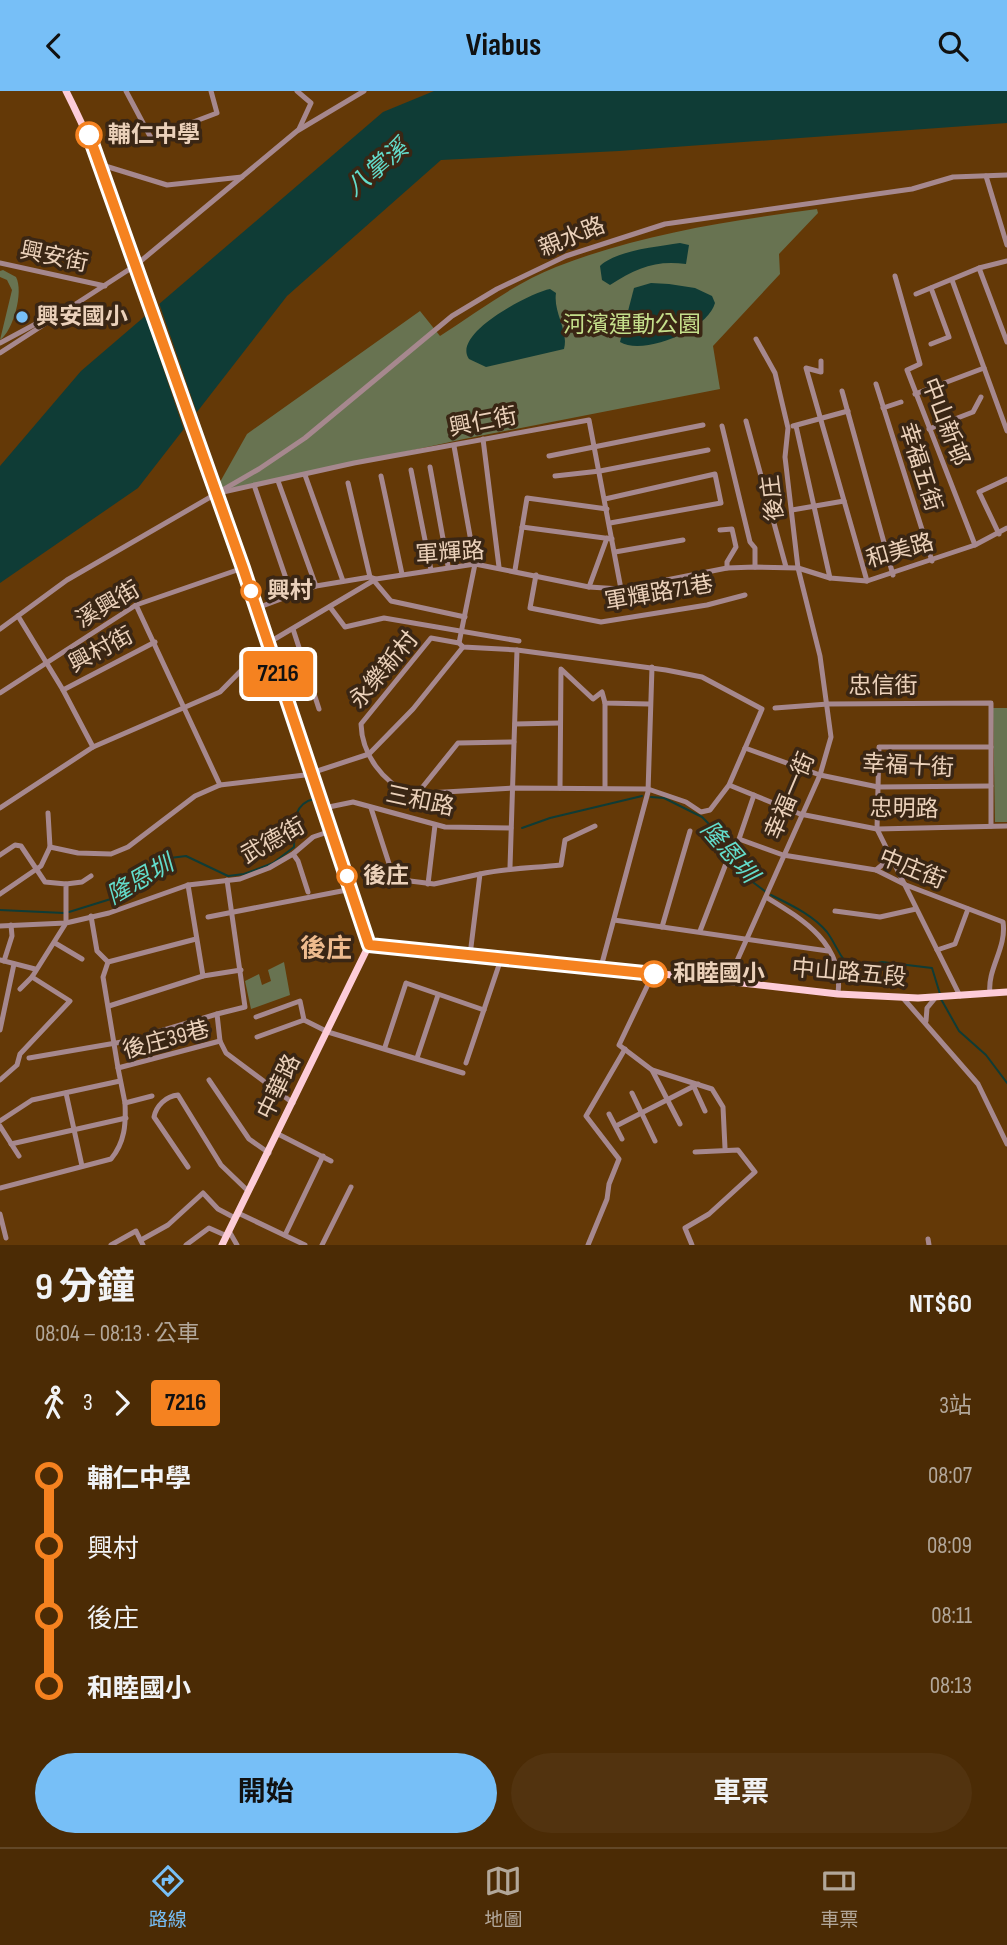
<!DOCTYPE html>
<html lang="zh-TW">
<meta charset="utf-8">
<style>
:root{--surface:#4b2b05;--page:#52330f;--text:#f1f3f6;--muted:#b2a79a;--line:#624727;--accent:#77bff7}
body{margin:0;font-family:"Sofia Sans Condensed","Noto Sans TC",sans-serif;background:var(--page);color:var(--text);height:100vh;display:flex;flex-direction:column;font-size:26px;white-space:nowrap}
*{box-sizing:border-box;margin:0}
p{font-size:23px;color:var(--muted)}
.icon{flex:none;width:38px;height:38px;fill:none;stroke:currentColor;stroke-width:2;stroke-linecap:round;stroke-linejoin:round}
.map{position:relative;height:1154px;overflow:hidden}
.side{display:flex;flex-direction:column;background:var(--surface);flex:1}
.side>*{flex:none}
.badge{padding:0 14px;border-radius:5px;font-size:24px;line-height:46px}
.map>.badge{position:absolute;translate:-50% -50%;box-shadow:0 0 0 4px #fff}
.legs{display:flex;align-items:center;gap:10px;height:77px;padding:0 35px;font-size:23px}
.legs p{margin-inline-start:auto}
.headline{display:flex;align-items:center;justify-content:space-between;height:119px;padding:0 35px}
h1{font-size:38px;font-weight:700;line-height:52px}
.action{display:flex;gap:14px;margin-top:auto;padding:14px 35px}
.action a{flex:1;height:80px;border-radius:42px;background:var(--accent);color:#111;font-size:28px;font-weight:700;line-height:80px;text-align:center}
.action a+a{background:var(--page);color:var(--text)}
ul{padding:0 35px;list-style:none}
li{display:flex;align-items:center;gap:24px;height:70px;font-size:26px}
li i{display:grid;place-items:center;width:10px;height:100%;margin:0 9px;background:currentColor}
li i::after{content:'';width:18px;height:18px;margin:-9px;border:5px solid;border-radius:50%;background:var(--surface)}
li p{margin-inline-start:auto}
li:first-child i{background:linear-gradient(#0000 50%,currentColor 0)}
li:last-child i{background:linear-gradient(currentColor 50%,#0000 0)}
header{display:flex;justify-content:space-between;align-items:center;height:91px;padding:0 35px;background:var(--accent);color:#111;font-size:32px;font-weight:700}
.tab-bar{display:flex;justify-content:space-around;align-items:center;height:98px;border-top:2px solid var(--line);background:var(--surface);font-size:19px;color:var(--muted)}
.tab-bar a{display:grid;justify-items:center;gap:4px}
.tab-bar .on{color:var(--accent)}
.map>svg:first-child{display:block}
.green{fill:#687351}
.water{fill:#0f3c36}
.pier{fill:#643907}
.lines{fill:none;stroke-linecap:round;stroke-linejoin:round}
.stream{stroke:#0f3c36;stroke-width:2}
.minor{stroke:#a6888e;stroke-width:5}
.major{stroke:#fdccd8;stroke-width:7}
.line-1-casing{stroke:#fff;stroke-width:16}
.line-1{stroke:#f58220;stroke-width:10}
.stop-1-dot{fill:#fff;stroke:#f58220;stroke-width:3.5}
.poi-dot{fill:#77bff7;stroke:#3a2614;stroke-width:2.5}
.labels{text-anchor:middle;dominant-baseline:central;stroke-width:7;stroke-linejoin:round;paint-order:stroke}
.stop-label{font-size:23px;font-weight:bold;fill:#ebd1ba;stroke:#3a2614;text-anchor:start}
.street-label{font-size:23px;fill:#ebd1ba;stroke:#3a2614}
.poi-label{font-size:23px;font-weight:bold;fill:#ebd1ba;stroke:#3a2614;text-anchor:start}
.park-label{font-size:23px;fill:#c5df8b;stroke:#3a2614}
.water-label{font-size:24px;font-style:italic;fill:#63ddcc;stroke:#3a2614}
.quarter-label{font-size:26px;font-weight:bold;fill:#eebb8e;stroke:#3a2614}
</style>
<header><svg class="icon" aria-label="back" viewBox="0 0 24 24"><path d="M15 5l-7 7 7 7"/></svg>Viabus<svg class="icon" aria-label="search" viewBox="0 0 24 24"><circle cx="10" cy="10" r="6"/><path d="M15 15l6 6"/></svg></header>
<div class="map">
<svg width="1007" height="1154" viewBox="0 0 1007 1154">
<rect width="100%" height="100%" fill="#643907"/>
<!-- green -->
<g class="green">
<path d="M817,118L818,122L779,163L780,183L713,255L720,298L464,348L224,400L220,391L247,343L420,220L440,245C477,221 515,192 556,176C640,143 727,130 817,118Z"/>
<path d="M3,179L16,186C24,201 13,240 0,249L12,199L7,189L0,186V180Z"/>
<polygon points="993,617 1007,617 1007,731 995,731"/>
<polygon points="284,871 290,904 251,918 245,890 259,883 262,894 271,890 268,879"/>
</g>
<!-- water -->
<g class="water">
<polygon points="434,0 1007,0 1007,32 619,60 441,69 287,205 138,397 0,492 0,375 81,280 383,21"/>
<path d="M680,152L689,154L686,173C655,169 637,177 610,194L602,189L600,175C617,159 656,156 680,152Z"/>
<path d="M669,193L695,197L712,205L715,212C708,239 643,265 620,251L634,197L651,192Z"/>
<path d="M550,198L556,202C553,222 569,239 564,258L486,276L469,268C451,243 530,202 550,198Z"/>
</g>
<!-- pier -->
<polygon class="pier" points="158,209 198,325 185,342 144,221"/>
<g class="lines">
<!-- stream -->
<g class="stream">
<polyline points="651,706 664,707 702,726 728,752 742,783 766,801"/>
<polyline points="522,737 550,727 642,705"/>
<path d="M771,804C791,814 813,824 827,841C836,853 840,868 852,878L882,871L932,877L940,903"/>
<polyline points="0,819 64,822"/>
<path d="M69,821L114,807L170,767L186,765L228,785L244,783L273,772L294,756C295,736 291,713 314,708"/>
<polyline points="941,908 959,940 986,964 1007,992"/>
</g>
<!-- minor -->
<g class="minor">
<polyline points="126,0 151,47 217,22 211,0"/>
<polyline points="297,0 311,12 299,38"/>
<polyline points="102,74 167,94 242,86"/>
<polyline points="986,85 1007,154"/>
<polyline points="0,172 105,195"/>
<polyline points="979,177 1007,251"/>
<polyline points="895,185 920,273 907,279 975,454"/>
<polyline points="952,189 1007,340"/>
<polyline points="931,197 949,246 931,253"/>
<polyline points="916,203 979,177 1007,170"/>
<polyline points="0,252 56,222"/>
<polyline points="0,262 136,174 297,40 364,0"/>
<polyline points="821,270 821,281 806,277 867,490"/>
<polyline points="876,293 932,470"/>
<polyline points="842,300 893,484"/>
<polyline points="915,303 984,277"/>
<polyline points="883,317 901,311"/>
<polyline points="746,330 786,476"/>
<polyline points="722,335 750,451 755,457 755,476"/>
<polyline points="793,335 848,320"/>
<polyline points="796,335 830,487"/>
<polyline points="929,338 973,321 981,306"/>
<polyline points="483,348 499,476"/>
<polyline points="454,355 475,473 459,552"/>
<polyline points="549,365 703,334"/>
<polyline points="430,376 448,475"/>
<polyline points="411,379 431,479"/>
<polyline points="305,384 343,490"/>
<polyline points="381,385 402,483"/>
<polyline points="555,385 600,380 708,359"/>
<polyline points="278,390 316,495"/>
<polyline points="348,392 370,486"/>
<polyline points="254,394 291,502"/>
<polyline points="223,401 354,372 589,329 621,498"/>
<polyline points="605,408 715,383 721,412 610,432"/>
<polyline points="792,419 844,410"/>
<polyline points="522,436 612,448"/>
<polyline points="720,439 732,438 736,456 727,471 727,477"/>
<polyline points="999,443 979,401 1007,388"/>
<polyline points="615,461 683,449"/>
<polyline points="515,479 527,407 607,418"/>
<polyline points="536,484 530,517 601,531 707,514 745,504"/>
<polyline points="375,491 391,510 465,526"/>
<polyline points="589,496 607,447"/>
<polyline points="136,514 220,694"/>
<polyline points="330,516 345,536 384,527 519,550"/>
<polyline points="257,517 316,495 370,486 376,488"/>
<polyline points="18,525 63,599 93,656"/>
<polyline points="0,538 67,489 259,378 305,347 452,225 497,198 566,165 665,133 912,98 953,86 1007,84"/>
<polyline points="293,538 319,618"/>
<polyline points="63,599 155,551"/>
<polyline points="0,602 136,514 243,477"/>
<polyline points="775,617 828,613 991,612 991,735"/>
<polyline points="515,633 560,632"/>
<polyline points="745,657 820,684 878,696 991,695"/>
<path d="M729,694L710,719L701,721L686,711L648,698L513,697L410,703C383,691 362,664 361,633L431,547L459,552L463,556L517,559L666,579L702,586L762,618L729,694L800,723L877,738L1007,735"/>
<polyline points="560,697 561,578 593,608 602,601 605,612 649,613"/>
<polyline points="605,697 605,612"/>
<polyline points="417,703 458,652 514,651"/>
<path d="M754,704L739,748L783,764L876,779L906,794L1003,831C1007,857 987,878 990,902"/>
<polyline points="0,717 93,656 220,601 268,552 376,488 475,473 589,496 621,498 727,477 755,476 798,477 830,487 867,490 975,454 1007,437"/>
<polyline points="324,717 353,711 445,736 511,737"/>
<polyline points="371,717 394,788 434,793 480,783"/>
<polyline points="48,722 50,756"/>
<polyline points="293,763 298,770 308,801"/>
<polyline points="0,764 15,754 21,755 45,791 66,793 66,832 0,835"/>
<polyline points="510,776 517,559"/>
<polyline points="876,779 888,769 889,761"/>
<polyline points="66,793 82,791 91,785"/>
<polyline points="428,793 435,734"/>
<polyline points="188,794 203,885"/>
<polyline points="0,803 41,775 50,756 78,762 111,763 128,756 195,705 220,694 305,684 369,663 413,618 463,556"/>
<path d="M766,806C804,829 844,853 838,903"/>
<polyline points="835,820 880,826 916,818"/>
<polyline points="91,825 97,860 108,871 103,886 118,977"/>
<polyline points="208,826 352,798"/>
<polyline points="614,829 828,860"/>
<polyline points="662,836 690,740"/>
<polyline points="700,840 727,770"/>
<polyline points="55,852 82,868"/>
<polyline points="937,859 955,853 968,818"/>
<path d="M470,864L480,783C507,777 533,777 561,774L565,749L595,735"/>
<polyline points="0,869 35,878"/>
<polyline points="4,870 12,845 11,834"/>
<polyline points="108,871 196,848"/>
<polyline points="601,876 648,701 652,576"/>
<polyline points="653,883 619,954 652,979 712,998 723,1016 725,1057"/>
<polyline points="728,890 820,684 831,646 820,565 798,477 785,366 788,337 775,282 756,248"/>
<polyline points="20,898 32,886 66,832 109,822 188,794 240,788 269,777 293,763 313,746 331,740"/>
<polyline points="960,905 877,738 879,656 991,656"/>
<polyline points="903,907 978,993 1007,1053"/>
<polyline points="109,915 203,885 241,879"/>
<polyline points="256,926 300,910 304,929 328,941 463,982"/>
<polyline points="926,930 927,917 936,906"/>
<polyline points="0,939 14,873"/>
<polyline points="147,944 217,923"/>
<polyline points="257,946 304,929"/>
<polyline points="220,950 217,923 245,916 227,789"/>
<polyline points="385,956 406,892 484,919"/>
<polyline points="29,967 139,948"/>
<polyline points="417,967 438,904"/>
<polyline points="466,972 501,868"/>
<polyline points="652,979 680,1033"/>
<polyline points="0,989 17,974 20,963 70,910 32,886"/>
<polyline points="209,989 249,1048 269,1062"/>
<polyline points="694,996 705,1020"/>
<polyline points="66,1002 82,1075"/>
<polyline points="632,1002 655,1050"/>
<polyline points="152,1005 125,1012 118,977 220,950 226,962 293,1012"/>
<polyline points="609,1023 622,1048"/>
<polyline points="0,1030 32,1009 120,990"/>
<polyline points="0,1035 19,1065"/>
<polyline points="616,1035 698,993"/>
<polyline points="278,1043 331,1070"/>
<polyline points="11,1053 126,1027"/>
<path d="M188,1076L154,1026C156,1015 166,1005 178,1004L221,1074L248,1100"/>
<path d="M0,1097L111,1068C125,1051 126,1033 125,1012"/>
<polyline points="238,1122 305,1154"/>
<polyline points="0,1123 6,1147"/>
<polyline points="229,1140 237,1154"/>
<polyline points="285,1144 323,1065"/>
<polyline points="928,1148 929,1154"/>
<polyline points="141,1149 168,1134 203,1102 218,1118 235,1127"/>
<polyline points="111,1154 136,1140 143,1154"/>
<polyline points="186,1154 209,1137 227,1145"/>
<polyline points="322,1154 351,1096"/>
<polyline points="588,1154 607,1108 609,1093 619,1068 586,1025 625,958"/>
<polyline points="692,1154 685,1137 709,1123 755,1081 738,1059 695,1061"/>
</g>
<!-- major -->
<g class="major">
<path d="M66,0C120,107 154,224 193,337C253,509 315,680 369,854"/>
<polyline points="369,854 601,876 838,903 918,907 1007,901"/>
<polyline points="222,1154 369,854"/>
</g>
</g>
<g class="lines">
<!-- line-1 casing -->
<g class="line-1-casing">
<polyline id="line-1" points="89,44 243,477 369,854 654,883"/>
</g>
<!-- line-1 -->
<use href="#line-1" class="line-1"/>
</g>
<!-- markers -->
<g class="stop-1-dot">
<circle cx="89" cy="44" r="12"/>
<circle cx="251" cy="500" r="9"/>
<circle cx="347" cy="785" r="9"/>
<circle cx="654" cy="883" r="12"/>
</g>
<circle class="poi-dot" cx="22" cy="226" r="7"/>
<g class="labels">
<!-- stop labels -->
<g class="stop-label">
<text x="108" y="44">輔仁中學</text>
<text x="267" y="500">興村</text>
<text x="363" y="785">後庄</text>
<text x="673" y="883">和睦國小</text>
</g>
<!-- street labels -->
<g class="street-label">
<text transform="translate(572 146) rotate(-22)">親水路</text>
<text transform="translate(54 166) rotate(12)">興安街</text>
<text transform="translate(483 331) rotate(-11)">興仁街</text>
<text transform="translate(945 331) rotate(69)">中山新邨</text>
<text transform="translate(920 376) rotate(72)">幸福五街</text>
<text transform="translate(773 407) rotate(-97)">後庄</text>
<text transform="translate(900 460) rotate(-16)">和美路</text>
<text transform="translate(450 462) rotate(-4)">軍輝路</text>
<text transform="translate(659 502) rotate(-10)">軍輝路71巷</text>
<text transform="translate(108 514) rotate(-30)">溪興街</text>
<text transform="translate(101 559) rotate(-28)">興村街</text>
<text transform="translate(384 579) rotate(-50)">永樂新村</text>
<text x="883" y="595">忠信街</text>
<text transform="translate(908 675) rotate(3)">幸福十街</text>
<text transform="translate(790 705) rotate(-67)">幸福一街</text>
<text transform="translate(420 710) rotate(12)">三和路</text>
<text transform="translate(904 718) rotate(1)">忠明路</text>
<text transform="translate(273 750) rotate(-29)">武德街</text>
<text transform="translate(912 778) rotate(22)">中庄街</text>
<text transform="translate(849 882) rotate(5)">中山路五段</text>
<text transform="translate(166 949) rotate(-15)">後庄39巷</text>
<text transform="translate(279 996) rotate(-64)">中華路</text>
</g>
<!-- poi labels -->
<g class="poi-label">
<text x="36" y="226">興安國小</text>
</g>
<!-- park labels -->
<g class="park-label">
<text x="632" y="234">河濱運動公園</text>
</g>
<!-- water labels -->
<g class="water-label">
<text transform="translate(377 77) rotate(-40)">八掌溪</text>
<text transform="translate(729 761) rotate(49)">隆恩圳</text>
<text transform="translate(140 789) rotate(-30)">隆恩圳</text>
</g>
<!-- quarter labels -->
<g class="quarter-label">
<text x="326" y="858">後庄</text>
</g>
</g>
</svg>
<b class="badge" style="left:278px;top:583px;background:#f58220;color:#111">7216</b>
</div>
<section class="side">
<div class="headline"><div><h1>9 分鐘</h1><p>08:04 – 08:13 · 公車</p></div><b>NT$60</b></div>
<div class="legs"><svg class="icon" aria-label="walk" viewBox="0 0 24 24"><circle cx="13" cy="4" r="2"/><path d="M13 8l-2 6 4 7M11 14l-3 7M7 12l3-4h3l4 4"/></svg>3<svg class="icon" aria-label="forward" viewBox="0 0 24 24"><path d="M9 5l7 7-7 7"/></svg><b class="badge" style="background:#f58220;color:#111">7216</b><p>3站</p></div>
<ul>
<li><i style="color:#f58220"></i><b>輔仁中學</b><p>08:07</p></li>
<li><i style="color:#f58220"></i><span>興村</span><p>08:09</p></li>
<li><i style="color:#f58220"></i><span>後庄</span><p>08:11</p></li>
<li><i style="color:#f58220"></i><b>和睦國小</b><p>08:13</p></li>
</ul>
<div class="action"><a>開始</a><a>車票</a></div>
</section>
<nav class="tab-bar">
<a class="on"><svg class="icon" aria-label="directions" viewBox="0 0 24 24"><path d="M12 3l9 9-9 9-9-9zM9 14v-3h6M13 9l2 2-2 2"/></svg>路線</a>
<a><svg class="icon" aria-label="map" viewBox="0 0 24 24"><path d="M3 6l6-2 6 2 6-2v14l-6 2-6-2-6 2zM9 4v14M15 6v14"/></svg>地圖</a>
<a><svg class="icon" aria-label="tickets" viewBox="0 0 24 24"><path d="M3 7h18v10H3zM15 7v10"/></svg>車票</a>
</nav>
